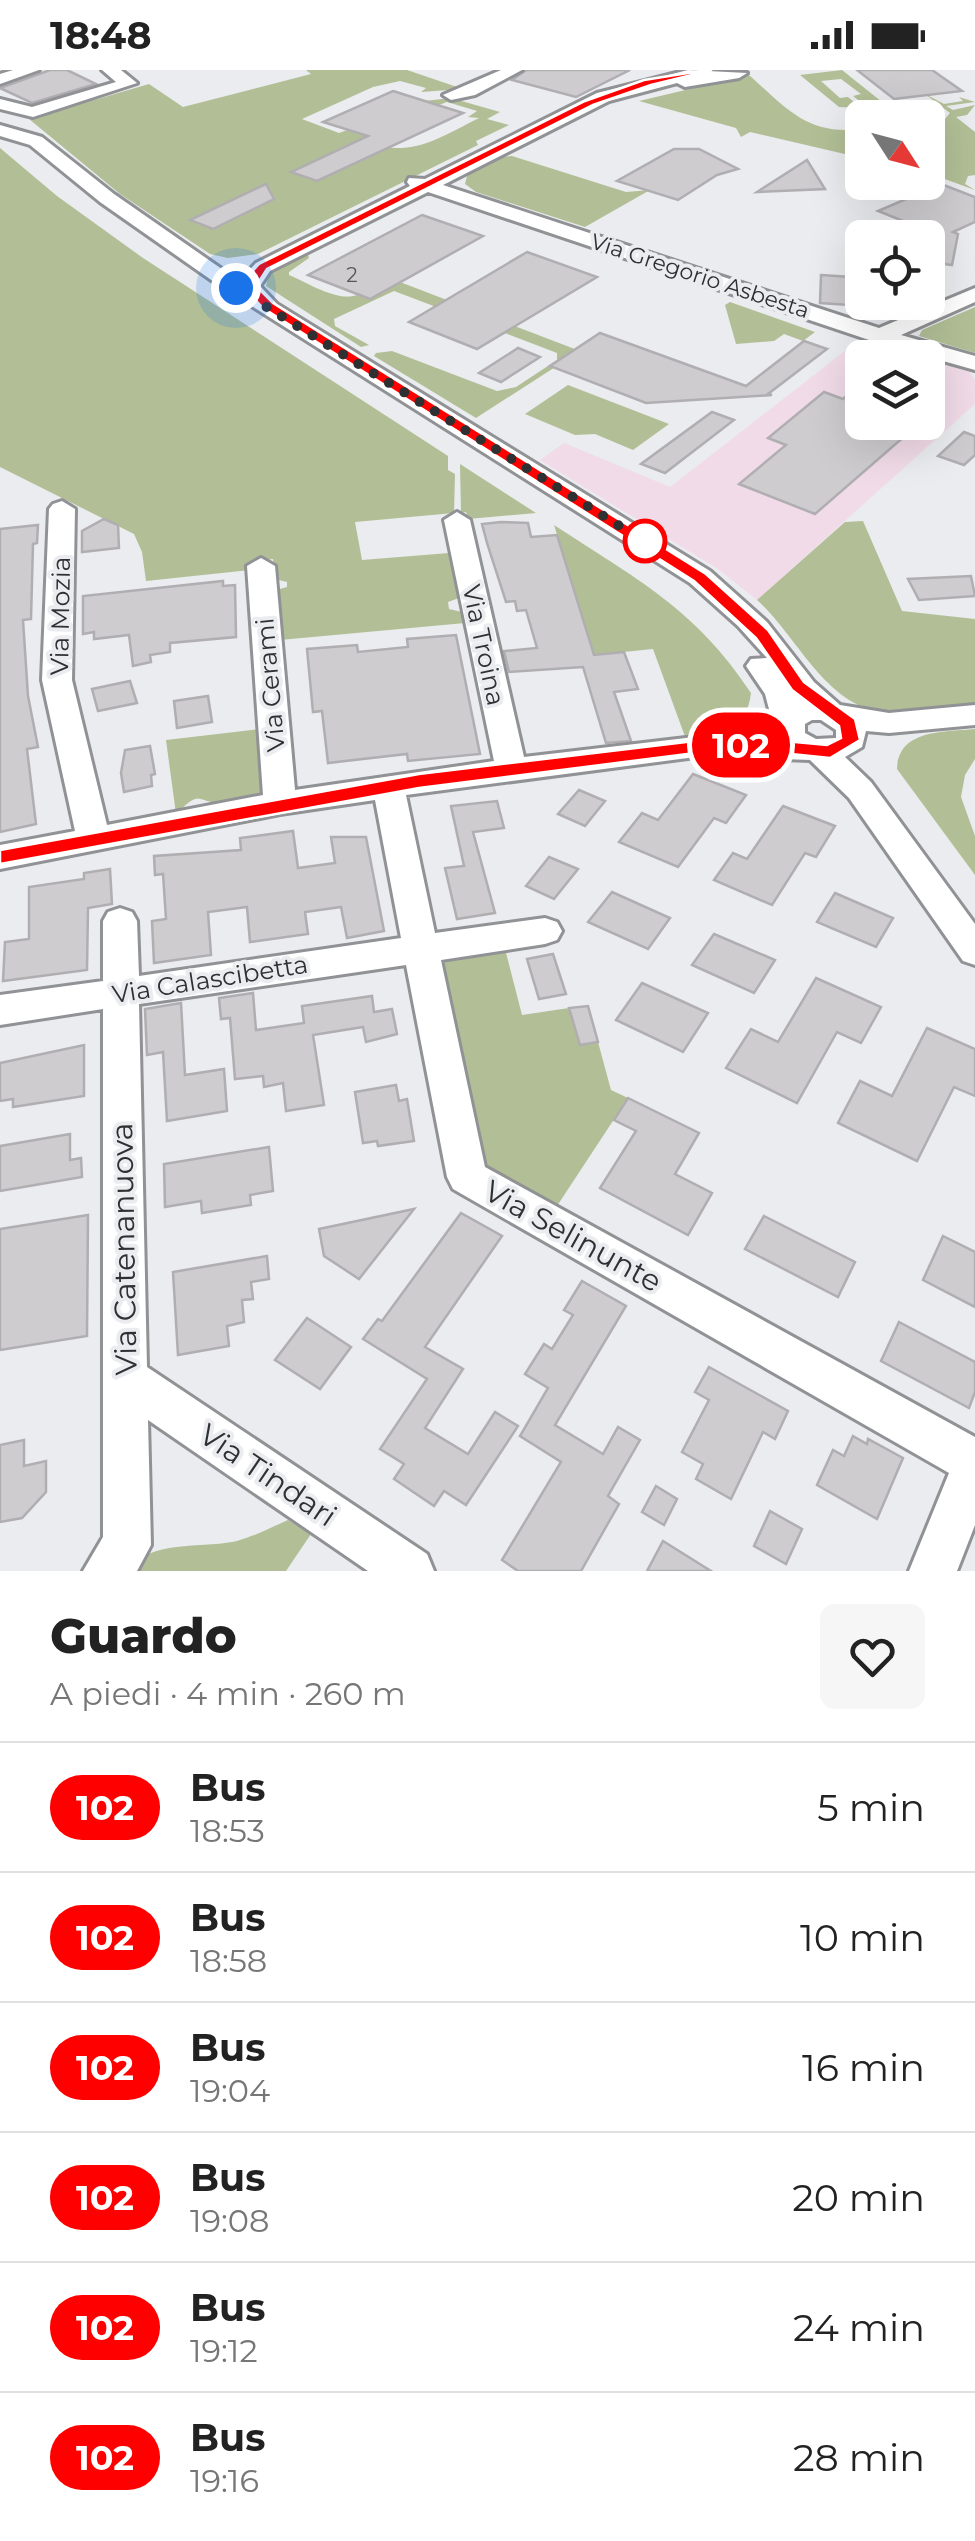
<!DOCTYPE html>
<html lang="it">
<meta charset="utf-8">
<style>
:root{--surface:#fff;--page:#f6f6f6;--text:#222;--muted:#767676;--line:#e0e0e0}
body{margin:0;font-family:Montserrat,sans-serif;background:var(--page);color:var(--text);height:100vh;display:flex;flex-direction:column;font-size:38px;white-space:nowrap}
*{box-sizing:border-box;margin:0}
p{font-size:32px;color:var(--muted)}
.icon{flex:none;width:55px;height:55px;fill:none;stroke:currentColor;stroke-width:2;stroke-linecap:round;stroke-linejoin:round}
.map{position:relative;height:1501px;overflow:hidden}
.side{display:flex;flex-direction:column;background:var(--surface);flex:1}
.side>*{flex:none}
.badge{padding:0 20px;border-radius:32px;font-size:35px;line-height:65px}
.needle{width:65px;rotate:126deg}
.fabs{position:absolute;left:845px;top:30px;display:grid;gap:20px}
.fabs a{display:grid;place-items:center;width:100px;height:100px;border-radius:15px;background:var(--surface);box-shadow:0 10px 40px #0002;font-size:50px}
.you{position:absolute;width:50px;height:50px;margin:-25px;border:8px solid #fff;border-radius:50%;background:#1a73e8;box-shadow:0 0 0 15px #1a73e833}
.map>.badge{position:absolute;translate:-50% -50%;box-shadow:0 0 0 5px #fff}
.round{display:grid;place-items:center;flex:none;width:105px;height:105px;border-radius:15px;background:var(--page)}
.head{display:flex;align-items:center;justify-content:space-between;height:170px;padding:0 50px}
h1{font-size:48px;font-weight:800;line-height:75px}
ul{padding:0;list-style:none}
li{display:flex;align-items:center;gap:30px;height:130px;padding:0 50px;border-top:2px solid var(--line)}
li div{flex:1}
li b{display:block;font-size:38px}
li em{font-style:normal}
li .badge{min-width:110px;font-weight:700;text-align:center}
.status{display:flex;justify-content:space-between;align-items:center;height:70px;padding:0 50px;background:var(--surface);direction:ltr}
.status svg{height:28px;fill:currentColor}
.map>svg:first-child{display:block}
.education{fill:#f1dbe8}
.green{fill:#b2bf96}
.building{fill:#cecccf;stroke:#b0aeb1;stroke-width:2.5}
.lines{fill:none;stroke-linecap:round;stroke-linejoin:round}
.minor-casing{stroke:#909295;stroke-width:6}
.minor{fill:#fff;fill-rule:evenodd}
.line{fill:#f00;stroke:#fff;stroke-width:2.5}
.walk{stroke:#2f3031;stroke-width:10;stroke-dasharray:0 18}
.stop-dot{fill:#fff;stroke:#f00;stroke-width:5}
.labels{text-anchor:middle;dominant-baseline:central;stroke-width:8;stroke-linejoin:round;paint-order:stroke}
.number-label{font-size:20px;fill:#575758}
.far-street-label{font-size:22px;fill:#2f3031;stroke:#eaecef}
.street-label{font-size:25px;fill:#2f3031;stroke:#eaecef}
.near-street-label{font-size:30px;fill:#2f3031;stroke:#eaecef}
</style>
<div class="status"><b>18:48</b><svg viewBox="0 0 49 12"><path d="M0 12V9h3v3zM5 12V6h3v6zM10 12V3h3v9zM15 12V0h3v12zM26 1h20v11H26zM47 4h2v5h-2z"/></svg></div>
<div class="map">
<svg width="975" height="1501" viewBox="0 0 975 1501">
<rect width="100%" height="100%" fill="#eaecef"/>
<!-- education -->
<polygon class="education" points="859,270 918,287 862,288 862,352 928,352 928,290 970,302 975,310 975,334 757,530 718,499 540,390 564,373 670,417"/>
<!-- green -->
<g class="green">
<path d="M306,0H407L463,19L421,22L426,18L400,11L373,17L302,49L339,63L380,48L364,73C413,87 435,70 479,48L468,47L477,41L447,32L431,38L424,31L451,28L500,42L487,49L509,55L476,71L478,75L258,184L228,188L210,184L120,124L29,49L149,14L183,37L311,4Z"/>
<polygon points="842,0 882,32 867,37 853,26 861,24 841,9 821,11 840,28 848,27 861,38 839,37 800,5"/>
<path d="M749,5C787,39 808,66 862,59V88L750,62L741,67L736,58L639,31Z"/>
<polygon points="925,24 944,34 963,31 959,27 975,32 946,36 953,40 975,35 967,45 956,47 975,62 975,105 968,106 965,114 975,120 928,103 928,51 945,49 950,43"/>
<polygon points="0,78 57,126 143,188 448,386 448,400 455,404 454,443 355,452 362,490 449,483 459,528 448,532 449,539 462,542 465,553 280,570 276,520 287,517 287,512 275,509 273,489 250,492 250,500 146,511 142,482 134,464 0,397"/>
<polygon points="512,86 626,122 650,120 585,157 476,122 465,114 468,102 498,87"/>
<path d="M307,182L309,188L289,202V205C306,212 334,230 353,226C373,221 375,211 400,212L580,281L476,348L374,286L376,283L392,281L497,321L516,317L557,290V283L394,221L334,249L335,256L369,275L361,277L266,216L269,202Z"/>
<polygon points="730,232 815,262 803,271 784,264 774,271 736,274 725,235"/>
<polygon points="975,237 975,283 919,266 922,260"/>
<polygon points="568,315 669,354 633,380 595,364 575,365 525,344"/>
<polygon points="460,394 536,443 468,449 466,442 461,443"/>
<path d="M863,451L902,541L975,549V635C947,638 909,648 882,643C823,632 798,567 757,530L845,452Z"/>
<path d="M554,455C636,509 695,538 751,623C747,660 718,667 687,672L653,579L594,585Z"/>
<path d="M260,659L265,725C252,728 234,735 222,734C194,731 202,719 176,744L166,670Z"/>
<path d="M975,659V689L965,705L961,727L975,766V805L897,699C898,659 945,662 975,659Z"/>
<polygon points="504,875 522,945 569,938 579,974 598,972 611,1020 628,1028 557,1136 486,1098 440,885"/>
<path d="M288,1450L311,1464L286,1501H127C149,1469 202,1479 237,1471C255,1466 272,1457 288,1450Z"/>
</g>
<!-- building -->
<g class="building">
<polygon points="50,0 67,0 96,14 32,33 0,18"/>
<polygon points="526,0 630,0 576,27 512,10"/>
<polygon points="857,0 932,0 962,21 894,29"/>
<polygon points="393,21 463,43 317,111 291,102 368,66 323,52"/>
<polygon points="674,79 699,79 738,99 717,105 678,130 617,111"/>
<polygon points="807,90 825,119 757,122"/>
<polygon points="266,114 274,129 213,159 190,150"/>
<polygon points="941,114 975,127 975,152 953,162 958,164 952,195 929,192 936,164 878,141"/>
<polygon points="422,145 483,166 370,229 308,205"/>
<polygon points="527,182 597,207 477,279 409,252"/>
<polygon points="821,205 851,207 849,235 820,233"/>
<polygon points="600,263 746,316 804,271 827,279 768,324 772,325 646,333 550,296"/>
<polygon points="518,278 540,287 501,312 479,303"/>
<polygon points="862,313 862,352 921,352 815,444 739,414 786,375 768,368 824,322 843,329"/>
<polygon points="712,342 734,350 665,403 641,394"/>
<polygon points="964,362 975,366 975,385 964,395 938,386"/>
<polygon points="104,449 118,455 119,478 82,482 82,461"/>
<polygon points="501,452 528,453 531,467 557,465 594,585 624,582 638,619 614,622 631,671 606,673 583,597 509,602 504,581 537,578 526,540 517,541 515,531 506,532 487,473 482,454"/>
<polygon points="38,455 37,473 33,474 31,549 23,550 28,626 38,677 27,679 36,754 0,762 0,459"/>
<polygon points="971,506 975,526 919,530 908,509"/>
<polygon points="223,511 223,516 235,515 236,567 170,573 170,582 150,585 151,592 133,596 129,565 94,569 94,562 83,564 83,526"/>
<polygon points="456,565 480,684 408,691 407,684 328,693 322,641 313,642 307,579 357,575 358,582 408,577 407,569"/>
<polygon points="130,611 137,633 98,641 92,619"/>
<polygon points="208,626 212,652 177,658 174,631"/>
<polygon points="150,676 155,704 151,705 152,716 124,722 121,703 125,680"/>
<polygon points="693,704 746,725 726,753 714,748 678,797 619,772 642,743 658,750"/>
<polygon points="579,720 605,731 585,756 558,744"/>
<polygon points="497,731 504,758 473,762 495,843 457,849 445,798 464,796 451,736"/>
<polygon points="783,736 835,756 816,787 805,783 772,835 714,810 733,783 747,789"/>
<polygon points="293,761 298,798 335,793 331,767 366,767 384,861 347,868 341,837 305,842 308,864 250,872 247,837 208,842 211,885 154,893 152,851 166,849 163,804 155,805 154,786 241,780 240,768"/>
<polygon points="549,787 578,799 554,829 526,816"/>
<polygon points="110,799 112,834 88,838 87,900 3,911 5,872 29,869 29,817 84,809 84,803"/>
<polygon points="612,822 670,848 648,879 588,852"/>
<polygon points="835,823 893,848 876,877 817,852"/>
<polygon points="714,864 775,890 754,923 692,895"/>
<polygon points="553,884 566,924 539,929 527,889"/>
<polygon points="816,908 881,937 861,973 837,962 797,1033 726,998 751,959 778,972"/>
<polygon points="642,913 708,943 683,982 616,950"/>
<polygon points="253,923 256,960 304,953 302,936 372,926 374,942 392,939 397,964 366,972 363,957 313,965 324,1035 286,1041 283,1013 264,1017 263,1006 235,1009 230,948 221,949 219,928"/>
<polygon points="181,933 185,1005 224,999 227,1041 167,1051 163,982 147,985 145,939"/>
<polygon points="588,936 598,972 580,975 569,938"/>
<polygon points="927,958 975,979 975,1026 954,1017 917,1091 838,1053 860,1011 892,1026"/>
<polygon points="84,975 84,1026 13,1037 13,1029 0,1031 0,993"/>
<polygon points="396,1015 399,1031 407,1029 414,1071 378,1076 377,1071 363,1073 355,1022"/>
<polygon points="628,1028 699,1063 675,1104 712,1123 688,1165 600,1118 636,1061 614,1050"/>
<polygon points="70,1064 70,1090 81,1088 82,1107 0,1121 0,1076"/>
<polygon points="269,1077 273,1121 250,1125 251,1135 202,1143 201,1131 165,1137 164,1094"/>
<polygon points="414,1139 359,1209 324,1186 319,1159"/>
<polygon points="461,1143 502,1166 425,1277 463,1299 425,1358 468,1384 495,1342 518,1356 466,1435 444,1421 434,1436 394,1409 404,1394 380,1379 427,1309 363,1269 378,1249 382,1251"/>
<polygon points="88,1145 87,1266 0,1280 0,1159"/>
<polygon points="764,1146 855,1192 838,1227 745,1179"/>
<polygon points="943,1166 975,1182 975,1237 923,1210"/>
<polygon points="267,1186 269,1209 251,1212 253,1229 242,1230 244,1252 227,1256 229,1276 178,1285 173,1202"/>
<polygon points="582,1211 626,1236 555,1355 603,1384 618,1357 640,1370 608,1426 619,1434 581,1501 518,1501 502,1490 561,1392 520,1366 548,1318 525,1304 544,1274 552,1279 573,1245 564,1240"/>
<polygon points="307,1248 351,1277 320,1319 275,1290"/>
<polygon points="899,1252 975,1292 975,1322 969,1338 881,1291"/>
<polygon points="709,1297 788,1341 775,1369 763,1362 731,1429 696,1409 703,1394 682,1382 709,1330 695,1322"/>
<polygon points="853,1366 867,1374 868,1369 903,1388 877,1449 817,1415 833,1380 844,1386"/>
<polygon points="24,1370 24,1396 46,1391 46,1422 22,1448 0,1452 0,1375"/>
<polygon points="656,1416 677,1429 664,1455 642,1442"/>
<polygon points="770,1441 802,1459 786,1494 754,1476"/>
<polygon points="663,1471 711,1501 647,1501"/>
</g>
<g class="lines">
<!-- minor casing -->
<g class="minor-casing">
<g id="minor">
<polygon points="13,0 39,0 0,14 0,4"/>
<polygon points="102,0 121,0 137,13 33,47 0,39 0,29 32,37 116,12"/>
<polygon points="501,0 522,0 475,25 451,30 443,25"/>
<path d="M688,0L747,3L739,8L685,17L677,13L609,31L443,115L879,258L975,218V232L901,265L975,286V300L872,271L428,122L270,201L260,216L277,234L710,501L767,552L814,612L840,635L889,643L975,635V655L889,663L866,661L862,677L845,687L871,712L975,854V895L963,891L849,728L810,690L703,686L406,725L435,863L545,848L557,852L562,861L557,870L545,874L441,890L485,1097L975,1367V1455L957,1501H909L949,1403L453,1119L447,1107L406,895L139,934L147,1297L427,1484L434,1501H368L148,1350L151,1475L137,1501H83L103,1467V939L0,955V925L103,911V851L108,842L120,838L132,842L137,851L139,906L401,868L375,730L280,744L0,799V775L75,761L42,610L49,439L53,434L62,431L75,439L72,610L107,755L263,725L247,496L261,488L275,496L295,720L494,691L444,450L457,442L470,450L524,687L703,666H776L765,624L746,596L751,589L767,588L738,556L690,513L217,214L100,132L30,75L0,66V55L42,67L114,124L239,211L256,193L410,116L407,112L409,108L425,109L597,23ZM812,650H821L836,660V668L816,669L805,663V654Z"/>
</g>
</g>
<!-- minor -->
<use href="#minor" class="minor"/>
</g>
<!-- line -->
<polygon class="line" points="712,0 651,15 593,35 267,199 256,216 273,233 706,504 768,560 804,612 855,649 860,670 830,688 761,681 703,682 419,718 0,794 0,780 419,704 703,670 761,669 827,675 841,668 839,656 792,620 756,568 694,511 263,238 243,217 244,210 259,194 585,31 644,10 707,0"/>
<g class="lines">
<!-- walk -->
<polyline class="walk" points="236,218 652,476 645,471"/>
</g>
<!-- markers -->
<circle class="stop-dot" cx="645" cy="471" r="20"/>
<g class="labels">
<!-- number labels -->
<g class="number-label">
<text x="352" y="205">2</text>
</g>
<!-- far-street labels -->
<g class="far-street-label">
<text transform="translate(700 206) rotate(18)">Via Gregorio Asbesta</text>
</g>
<!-- street labels -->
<g class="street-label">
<text transform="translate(60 546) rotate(-89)">Via Mozia</text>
<text transform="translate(484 575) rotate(78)">Via Troina</text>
<text transform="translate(270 615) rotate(-95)">Via Cerami</text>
<text transform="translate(210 909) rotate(-9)">Via Calascibetta</text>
</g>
<!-- near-street labels -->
<g class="near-street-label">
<text transform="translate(573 1166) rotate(29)">Via Selinunte</text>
<text transform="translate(124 1179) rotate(-91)">Via Catenanuova</text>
<text transform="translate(268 1405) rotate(34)">Via Tindari</text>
</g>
</g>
</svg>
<div class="fabs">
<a><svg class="needle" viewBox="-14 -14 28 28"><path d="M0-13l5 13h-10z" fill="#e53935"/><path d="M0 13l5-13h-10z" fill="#767676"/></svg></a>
<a><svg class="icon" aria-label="locate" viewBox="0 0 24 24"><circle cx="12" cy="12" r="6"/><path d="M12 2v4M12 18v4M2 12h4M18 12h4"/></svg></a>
<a><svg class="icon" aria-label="layers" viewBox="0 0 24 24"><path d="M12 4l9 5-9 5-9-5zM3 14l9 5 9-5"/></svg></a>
</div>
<div class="you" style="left:236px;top:218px"></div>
<b class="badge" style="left:741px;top:675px;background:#f00;color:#fff">102</b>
</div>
<section class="side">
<div class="head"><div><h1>Guardo</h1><p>A piedi · 4 min · 260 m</p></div><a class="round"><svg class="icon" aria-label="heart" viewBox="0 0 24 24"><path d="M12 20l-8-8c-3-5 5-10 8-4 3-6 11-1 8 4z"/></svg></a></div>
<ul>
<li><span class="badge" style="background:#f00;color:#fff">102</span><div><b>Bus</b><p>18:53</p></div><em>5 min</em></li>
<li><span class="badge" style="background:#f00;color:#fff">102</span><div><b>Bus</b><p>18:58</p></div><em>10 min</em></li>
<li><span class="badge" style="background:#f00;color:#fff">102</span><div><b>Bus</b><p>19:04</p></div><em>16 min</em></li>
<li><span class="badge" style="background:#f00;color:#fff">102</span><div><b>Bus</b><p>19:08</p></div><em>20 min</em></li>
<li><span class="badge" style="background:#f00;color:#fff">102</span><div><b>Bus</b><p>19:12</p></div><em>24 min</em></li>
<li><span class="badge" style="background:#f00;color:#fff">102</span><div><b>Bus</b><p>19:16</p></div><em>28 min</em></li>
</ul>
</section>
